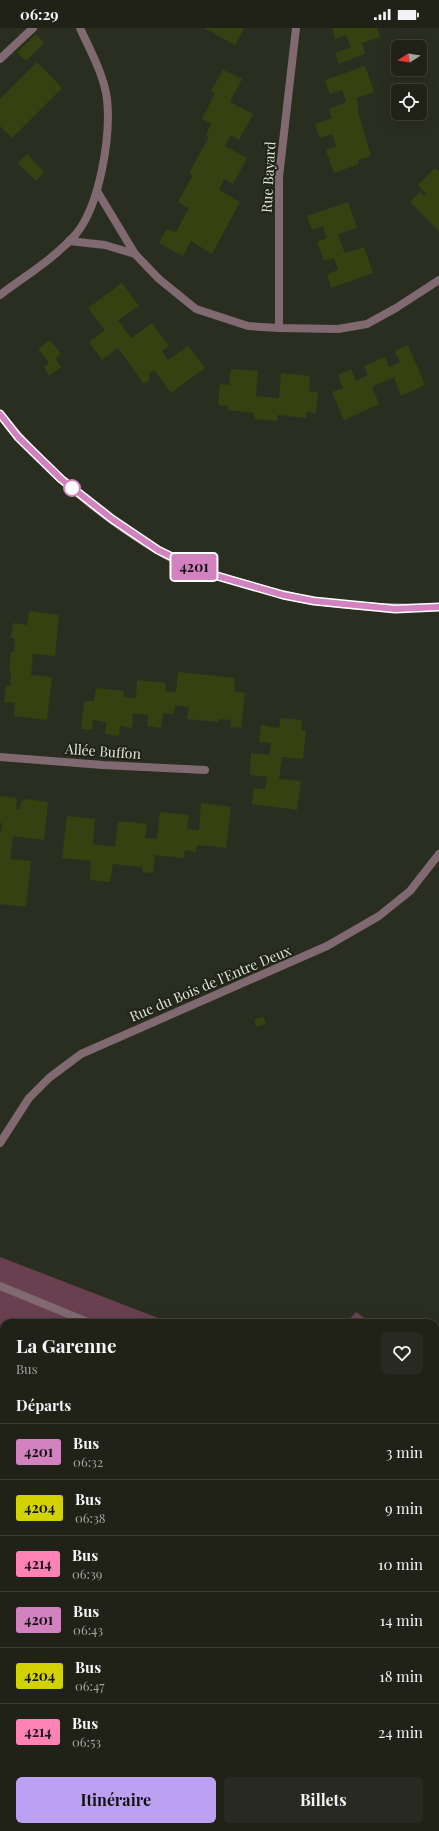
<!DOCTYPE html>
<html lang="fr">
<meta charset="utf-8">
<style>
:root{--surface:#202218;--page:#282a21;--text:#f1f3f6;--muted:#a2a4a2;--line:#3d3f37;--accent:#bca0f2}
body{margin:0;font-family:"Playfair Display",serif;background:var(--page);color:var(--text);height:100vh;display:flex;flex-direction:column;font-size:15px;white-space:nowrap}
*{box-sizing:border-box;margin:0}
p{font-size:13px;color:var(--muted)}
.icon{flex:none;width:22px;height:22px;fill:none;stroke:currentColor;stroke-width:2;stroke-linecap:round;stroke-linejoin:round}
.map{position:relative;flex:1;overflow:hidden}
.panel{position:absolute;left:0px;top:1291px;width:439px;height:512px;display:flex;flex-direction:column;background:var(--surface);border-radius:12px 12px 0 0;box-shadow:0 4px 16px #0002,0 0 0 1px var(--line)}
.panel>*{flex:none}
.badge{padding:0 8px;border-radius:3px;font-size:14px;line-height:26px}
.needle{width:26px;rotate:258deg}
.fabs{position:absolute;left:391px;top:12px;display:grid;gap:8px}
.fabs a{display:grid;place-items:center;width:36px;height:36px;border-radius:6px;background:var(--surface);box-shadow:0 4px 16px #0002,0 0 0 1px var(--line);font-size:20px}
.map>.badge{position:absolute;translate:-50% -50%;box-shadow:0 0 0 2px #fff}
h2{padding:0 16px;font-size:15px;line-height:36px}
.round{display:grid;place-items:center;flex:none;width:42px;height:42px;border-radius:6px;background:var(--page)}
.headline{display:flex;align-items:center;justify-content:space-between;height:68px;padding:0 16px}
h1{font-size:19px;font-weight:700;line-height:30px}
.button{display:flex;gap:8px;margin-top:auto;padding:8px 16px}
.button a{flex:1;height:46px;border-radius:6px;background:var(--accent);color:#111;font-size:16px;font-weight:700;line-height:46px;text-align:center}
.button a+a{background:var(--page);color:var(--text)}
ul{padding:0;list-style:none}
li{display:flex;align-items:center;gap:12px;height:56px;padding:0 16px;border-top:1px solid var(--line)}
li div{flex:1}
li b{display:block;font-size:15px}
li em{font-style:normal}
li .badge{min-width:44px;font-weight:700;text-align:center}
.status{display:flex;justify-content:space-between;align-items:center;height:28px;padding:0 20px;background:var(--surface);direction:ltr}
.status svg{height:11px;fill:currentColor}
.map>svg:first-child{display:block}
.green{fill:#6a4051}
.building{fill:#354110}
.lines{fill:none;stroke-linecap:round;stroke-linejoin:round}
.lane{stroke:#806971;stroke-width:8}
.street{stroke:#806971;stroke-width:8}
.secondary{stroke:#b08b99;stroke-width:8}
.line-casing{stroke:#fff;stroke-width:9}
.line{stroke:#d282be;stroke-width:6}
.stop-dot{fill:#fff;stroke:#d282be;stroke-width:2}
.labels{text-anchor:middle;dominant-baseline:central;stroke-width:4;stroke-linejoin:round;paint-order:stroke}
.street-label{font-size:14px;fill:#e3e5dd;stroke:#202417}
</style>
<div class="status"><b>06:29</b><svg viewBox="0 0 49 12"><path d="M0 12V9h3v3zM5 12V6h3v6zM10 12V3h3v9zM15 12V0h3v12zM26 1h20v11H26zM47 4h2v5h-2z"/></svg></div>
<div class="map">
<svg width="439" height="1803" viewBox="0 0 439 1803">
<rect width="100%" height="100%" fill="#2a2e20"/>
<!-- green -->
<g class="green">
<polygon points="0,1229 171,1295 4,1295 4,1799 435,1799 435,1342 439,1345 439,1803 0,1803"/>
<polygon points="356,1284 371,1295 346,1295"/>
</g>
<!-- building -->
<g class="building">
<polygon points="204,0 244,0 235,17"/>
<polygon points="332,0 377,0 380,9 362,15 365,26 339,36 335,25 351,19 346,7 335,11"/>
<polygon points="36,6 44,15 26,33 17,24"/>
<polygon points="37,34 62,60 12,110 0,98 0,71"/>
<polygon points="365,38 374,64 356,70 359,80 357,81 371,128 358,132 359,136 334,145 326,122 336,118 332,106 320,110 315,96 332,90 329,81 346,74 342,62 330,66 325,52"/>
<polygon points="223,42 242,51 230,74 253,86 239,112 231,107 225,118 247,130 233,156 224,151 219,162 240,174 212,226 191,213 183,228 159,215 167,201 176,204 189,180 178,174 193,147 189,145 209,109 206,107 211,96 202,91 215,65 211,63"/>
<polygon points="27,126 44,144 36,153 18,135"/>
<polygon points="435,140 439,143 439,203 410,174 420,164 424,168 426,166 418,157"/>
<polygon points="348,174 357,200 338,206 341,216 345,225 364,219 373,245 331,260 327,246 338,242 334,230 324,233 317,214 327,210 323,198 312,202 307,188"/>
<polygon points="122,255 139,278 118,292 131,310 152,295 169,318 162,323 168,332 188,318 205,340 171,365 154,342 149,346 150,351 144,356 118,320 102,332 89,314 105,302 88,280"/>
<polygon points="50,312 61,326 55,331 61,339 49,348 44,339 49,335 38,321"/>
<polygon points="408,317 425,357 401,368 394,349 372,359 379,376 344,392 332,364 343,360 338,347 351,341 356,353 368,347 364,338 385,329 389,339 400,334 394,323"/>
<polygon points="231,341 258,343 256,368 279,370 281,345 310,348 309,363 318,364 316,385 306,384 306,390 278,387 277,393 254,391 254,385 228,382 228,378 218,377 220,356 229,357"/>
<polygon points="29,583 59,587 55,628 33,626 31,647 52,649 47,692 14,688 15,675 4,674 6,657 10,658 11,644 9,644 11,624 14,624 15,611 11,610 13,595 27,597"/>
<polygon points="178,644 235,650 234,663 245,665 241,700 230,699 231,692 219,691 218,694 187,691 189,679 175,677 174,686 163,685 161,700 147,698 148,687 133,685 132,700 120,698 119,708 105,706 106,694 93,692 92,702 81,701 84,673 94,673 96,660 124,663 123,669 136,670 137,652 166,655 165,663 176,664"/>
<polygon points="281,690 302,692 301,702 306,703 303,731 282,729 279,751 301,753 297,782 252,776 254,760 265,761 267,749 250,747 251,725 269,727 271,715 259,714 261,697 279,700"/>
<polygon points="0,768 17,770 16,781 20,781 21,775 25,771 48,774 44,812 13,808 10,831 31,833 26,879 0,876 0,808 2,795 0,795"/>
<polygon points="201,775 231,779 226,820 197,817 196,824 185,822 184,830 155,827 153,845 143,844 142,839 113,836 110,854 90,852 91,833 62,830 67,788 95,791 93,816 115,819 118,793 147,796 145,810 157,811 160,784 189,787 187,801 199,802"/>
<polygon points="263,988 266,996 257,999 254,992"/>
</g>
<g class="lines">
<!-- lane -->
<polyline class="lane" points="0,1258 90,1295"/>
<!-- street -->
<g class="street">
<polyline points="0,31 33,0"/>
<polyline points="97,163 135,226 159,251 196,281 248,298 279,300 338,301 367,296 396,280 439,252"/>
<polyline points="69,213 105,217 135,226"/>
<path d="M0,267C25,248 55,230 76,206C100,177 111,108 107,71C104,47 90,22 80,0"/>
<polyline points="279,300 279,149 296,0"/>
<polyline points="0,729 103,737 205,742"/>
<polyline points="0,1115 29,1070 49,1050 81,1026 327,918 379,888 410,863 439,826"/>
</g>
<!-- secondary -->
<path class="secondary" d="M0,386C42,439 99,487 157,522C182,537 211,546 239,554C264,561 289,569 315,573C356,579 397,581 439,579"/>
</g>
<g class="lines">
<!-- line casing -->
<g class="line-casing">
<polyline id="line" points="0,386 18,409 61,451 112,491 158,522 203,544 283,567 314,573 395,581 439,579"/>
</g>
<!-- line -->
<use href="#line" class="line"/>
</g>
<!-- markers -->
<circle class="stop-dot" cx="72" cy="460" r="8"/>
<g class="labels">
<!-- street labels -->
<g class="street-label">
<text transform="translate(268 149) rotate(-87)">Rue Bayard</text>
<text transform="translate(103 723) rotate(4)">Allée Buffon</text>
<text transform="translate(210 955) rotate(-23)">Rue du Bois de l'Entre Deux</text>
</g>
</g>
</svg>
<div class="fabs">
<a><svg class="needle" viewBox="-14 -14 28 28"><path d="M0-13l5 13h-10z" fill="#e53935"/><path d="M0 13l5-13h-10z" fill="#a2a4a2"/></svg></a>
<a><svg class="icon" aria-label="locate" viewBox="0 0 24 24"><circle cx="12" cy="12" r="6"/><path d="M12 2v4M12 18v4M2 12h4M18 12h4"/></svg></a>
</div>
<b class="badge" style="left:194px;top:539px;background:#d282be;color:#111">4201</b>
<section class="panel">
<div class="headline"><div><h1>La Garenne</h1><p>Bus</p></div><a class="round"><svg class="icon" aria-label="heart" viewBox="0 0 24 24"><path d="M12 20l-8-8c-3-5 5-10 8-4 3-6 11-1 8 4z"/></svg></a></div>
<h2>Départs</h2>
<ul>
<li><span class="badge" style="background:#d282be;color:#111">4201</span><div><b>Bus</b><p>06:32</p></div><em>3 min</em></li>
<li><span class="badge" style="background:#d2d200;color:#111">4204</span><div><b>Bus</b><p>06:38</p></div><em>9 min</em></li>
<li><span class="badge" style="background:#ff82b4;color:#111">4214</span><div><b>Bus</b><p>06:39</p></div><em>10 min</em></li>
<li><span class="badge" style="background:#d282be;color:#111">4201</span><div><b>Bus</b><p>06:43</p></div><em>14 min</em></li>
<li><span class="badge" style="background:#d2d200;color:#111">4204</span><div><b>Bus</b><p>06:47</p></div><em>18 min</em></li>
<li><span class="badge" style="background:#ff82b4;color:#111">4214</span><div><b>Bus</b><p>06:53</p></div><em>24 min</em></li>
</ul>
<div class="button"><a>Itinéraire</a><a>Billets</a></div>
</section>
</div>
